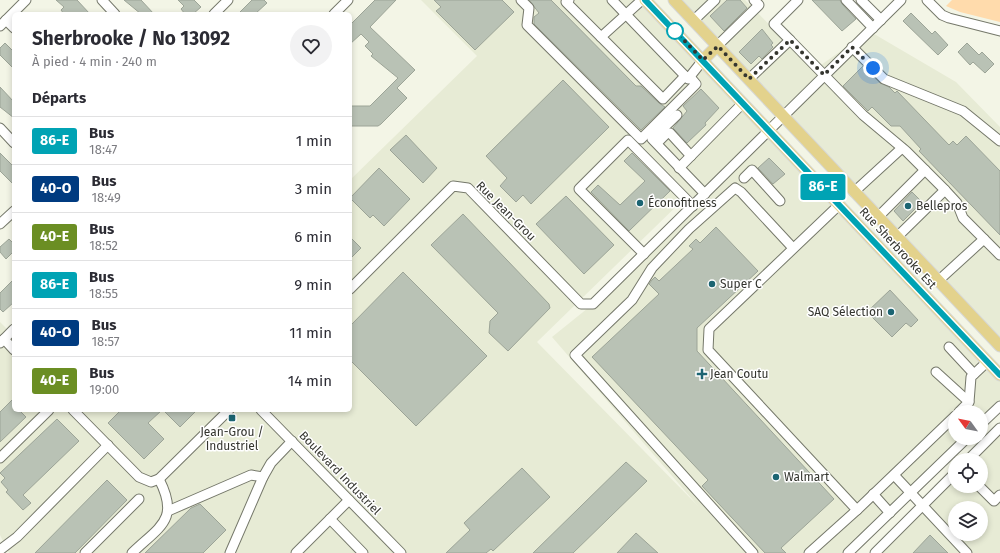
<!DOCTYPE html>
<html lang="fr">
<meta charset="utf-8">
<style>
:root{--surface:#fff;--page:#f2f2f3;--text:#2b2b33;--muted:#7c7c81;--line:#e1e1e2}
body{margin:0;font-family:"Fira Sans",sans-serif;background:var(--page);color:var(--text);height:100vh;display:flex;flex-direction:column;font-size:15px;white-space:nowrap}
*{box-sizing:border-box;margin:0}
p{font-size:13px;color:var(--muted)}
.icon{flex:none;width:22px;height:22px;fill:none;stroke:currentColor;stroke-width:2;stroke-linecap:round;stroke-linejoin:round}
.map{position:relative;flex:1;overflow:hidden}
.panel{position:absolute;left:12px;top:12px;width:340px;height:400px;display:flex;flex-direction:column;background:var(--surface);border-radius:6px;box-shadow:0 2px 6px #0003}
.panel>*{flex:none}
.badge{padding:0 8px;border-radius:3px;font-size:14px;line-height:26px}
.needle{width:26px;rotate:303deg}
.tools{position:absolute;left:948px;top:405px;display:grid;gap:8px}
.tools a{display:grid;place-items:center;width:40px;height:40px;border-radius:50%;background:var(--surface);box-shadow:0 2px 6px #0003;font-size:20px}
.you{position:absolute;width:20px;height:20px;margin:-10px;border:3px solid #fff;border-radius:50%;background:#1a73e8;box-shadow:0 0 0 6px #1a73e833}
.map>.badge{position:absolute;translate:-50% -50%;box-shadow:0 0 0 2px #fff}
h2{padding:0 20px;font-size:15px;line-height:36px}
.round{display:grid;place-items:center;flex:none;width:42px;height:42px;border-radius:21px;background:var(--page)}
.headline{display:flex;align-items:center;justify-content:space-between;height:68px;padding:0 20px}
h1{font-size:19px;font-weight:700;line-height:30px}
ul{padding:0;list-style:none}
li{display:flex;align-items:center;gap:12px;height:48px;padding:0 20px;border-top:1px solid var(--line)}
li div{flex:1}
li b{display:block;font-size:15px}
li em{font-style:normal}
li .badge{min-width:44px;font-weight:700;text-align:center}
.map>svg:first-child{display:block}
.built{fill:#e7ebd5;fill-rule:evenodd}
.green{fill:#ffdbac}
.building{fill:#b9c2b5;stroke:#9ca497}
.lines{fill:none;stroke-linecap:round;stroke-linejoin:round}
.minor-casing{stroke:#75786a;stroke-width:11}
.major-casing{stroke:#d6d7d5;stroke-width:13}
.minor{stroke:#fff;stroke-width:9}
.major{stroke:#e3d28c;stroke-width:11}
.line-casing{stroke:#fff;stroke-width:9}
.line{stroke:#00a3b4;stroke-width:6}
.walk{stroke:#34352f;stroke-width:4;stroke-dasharray:0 7.2}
.stop-dot{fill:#fff;stroke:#00a3b4;stroke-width:2}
.poi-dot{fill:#1b6472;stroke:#fff;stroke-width:1.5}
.labels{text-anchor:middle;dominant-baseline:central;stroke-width:3;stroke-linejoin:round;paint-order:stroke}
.poi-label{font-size:12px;fill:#34352f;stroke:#fff;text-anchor:start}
.street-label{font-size:12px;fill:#34352f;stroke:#fff}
</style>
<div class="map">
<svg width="1000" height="553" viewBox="0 0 1000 553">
<rect width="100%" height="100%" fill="#f3f5e6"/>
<!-- built -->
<g class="built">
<path d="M421,0H645L1000,375V406L981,424V412H955V438H967L849,553H9L0,535V322L14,336V410H350V180L477,56ZM689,194L697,201L593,304L552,337L698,506L537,342Z"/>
<polygon points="670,0 745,0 814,70 869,31 956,82 1000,127 1000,346"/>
<path d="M1000,428V553H875L955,473V486H981V460H968ZM955,508H981V534H955Z"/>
</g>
<!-- green -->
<polygon class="green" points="952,0 1000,0 1000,22 960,12 946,6"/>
<!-- building -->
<g class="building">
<polygon points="56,0 77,0 90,14 64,14 61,10 64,7"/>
<polygon points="124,0 141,0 154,14 141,14"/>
<polygon points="178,0 194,0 201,7 193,14 185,14 181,9 184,6"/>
<polygon points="252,0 264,0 267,3 255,14 238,14"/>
<polygon points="375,0 396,0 370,27 415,70 397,88 407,98 381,124 378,126 350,126 350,106 370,106 398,78 371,56 373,54 365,46 369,42 361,34 350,44 350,25"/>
<polygon points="434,0 502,0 514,12 475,50 436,11 441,7"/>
<polygon points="529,0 551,0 636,86 641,86 659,103 665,107 641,130 534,24 534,17 539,13"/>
<polygon points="727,0 740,0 747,8 724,31 710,16"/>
<polygon points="812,0 840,0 842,4 856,19 842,31"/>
<polygon points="911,13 932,34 935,31 948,45 938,55 903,21"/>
<polygon points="762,29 773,43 771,45 773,47 762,59 759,56 751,64 739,52"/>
<polygon points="5,43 14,52 14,69 0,55 0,48"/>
<polygon points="967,43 979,55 982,52 994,64 985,73 973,62 970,65 958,52"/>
<polygon points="863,66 880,83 889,87 895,93 897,91 949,145 953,141 957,145 966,136 1000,171 1000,235 919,151 921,149 900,126 891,126 872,107 868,111 843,86"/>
<polygon points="563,80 609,127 531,204 523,195 516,202 500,186 507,178 486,156"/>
<polygon points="0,87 14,102 14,118 0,107"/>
<polygon points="701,89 719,108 705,123 706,125 687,143 673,128 687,111 683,106"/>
<polygon points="406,135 437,168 423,183 390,150"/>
<polygon points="0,153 14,167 14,185 0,171"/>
<polygon points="632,153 670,191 629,231 591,192 598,185 620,205 645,181 624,161"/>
<polygon points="769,158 785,174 773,184 758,168"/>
<polygon points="379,168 410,199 384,226 373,215 370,218 350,198"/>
<polygon points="912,192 922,202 903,221 894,211"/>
<polygon points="566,196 614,245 584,274 536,224"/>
<polygon points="463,214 549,304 550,308 508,351 489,333 490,321 498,313 431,245"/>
<polygon points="716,227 758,271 697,328 697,351 834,499 781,548 786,553 765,553 702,486 708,480 592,357 659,294 649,284 652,280 655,277 659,281 693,249 689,246 696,239 700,243"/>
<polygon points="350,237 361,248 350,259"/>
<polygon points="9,239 14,244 14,251 6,259 0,252 0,247"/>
<polygon points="403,272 487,356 416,426 350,360 350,326"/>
<polygon points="14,279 14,302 3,312 0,309 0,293"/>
<polygon points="890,290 918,320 911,327 906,323 892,337 867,312"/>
<polygon points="14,398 14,410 19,410 26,417 0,442 0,412"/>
<polygon points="121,410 162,410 148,423 164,439 144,459 108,423"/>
<polygon points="163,410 197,410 180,427"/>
<polygon points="57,419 79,441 23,495 31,503 23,510 6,492 8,490 1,482 5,478 0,473"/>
<polygon points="626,462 647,481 573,553 533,553"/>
<polygon points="522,468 550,497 493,551 491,549 486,553 446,553 470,530 464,523"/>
<polygon points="107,480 127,500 75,553 35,553"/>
<polygon points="200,504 226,530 203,553 145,553 191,508"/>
<polygon points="636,533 658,553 617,553"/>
<polygon points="930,535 948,553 913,553"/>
</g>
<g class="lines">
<!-- minor casing -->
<g class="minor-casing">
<g id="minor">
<polyline points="102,0 115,14"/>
<polyline points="521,0 529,8 527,25 641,139 696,84 690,77"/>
<polyline points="569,0 566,2 663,99 685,76"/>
<polyline points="612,0 688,79 703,60"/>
<polyline points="846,0 873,28"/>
<polyline points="861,0 881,20"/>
<polyline points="927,0 942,15 949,18 1000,31"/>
<polyline points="214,14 228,0"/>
<polyline points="334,14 348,0"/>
<polyline points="6,20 14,28"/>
<polyline points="693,21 715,0"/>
<polyline points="0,26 26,0"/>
<polyline points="601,37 642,0"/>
<polyline points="790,40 774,24 798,0"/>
<polyline points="717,46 759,5 754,0"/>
<polyline points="852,47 884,79 963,111 1000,141"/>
<polyline points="749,79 790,40 863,115 906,151 945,190 957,203 963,218 1000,255"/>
<polyline points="677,115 652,139 705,194"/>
<polyline points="0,128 14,143"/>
<polyline points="659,141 667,133 670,133 691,156"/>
<polyline points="679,168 743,103"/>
<polyline points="744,178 752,170 780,201"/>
<polyline points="854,192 902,148"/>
<polyline points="878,217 925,170"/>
<polyline points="0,224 14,211"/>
<polyline points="897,237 945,190"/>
<polyline points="644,254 579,189 628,140 693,206"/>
<polyline points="938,281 984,239"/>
<polyline points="350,289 453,186 468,188 581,304 593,304 901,0"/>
<polyline points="4,339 14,350"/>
<polyline points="0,343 14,329"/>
<polyline points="949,347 974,374"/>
<polyline points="936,372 969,402"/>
<polyline points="73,410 139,477 151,482 159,479 229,410"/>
<polyline points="261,410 401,553"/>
<polyline points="959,412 969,402 971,377 987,362"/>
<polyline points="981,424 1000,406"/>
<polyline points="0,458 49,410"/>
<polyline points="968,460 1000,428"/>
<polyline points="894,475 967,553"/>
<polyline points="979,486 994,501 1000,495"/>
<polyline points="873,494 890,513"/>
<polyline points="857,510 955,416"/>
<polyline points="168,511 251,475 263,477"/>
<polyline points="330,519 363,553"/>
<polyline points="0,550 17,537 108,445"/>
<polyline points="85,553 139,499"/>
<path d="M132,553C160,526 180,520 159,479"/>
<polyline points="230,553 263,477 271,463 292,441"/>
<polyline points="296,553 349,500"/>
<polyline points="753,553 575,355 632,300 652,268 689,229 735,188 741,192 793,248"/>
<polyline points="809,553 857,510 708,350 709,329 839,205"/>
<polyline points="848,553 967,438"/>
<polyline points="875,553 955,473"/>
</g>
</g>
<!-- major casing -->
<g class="major-casing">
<g id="major">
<polyline points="645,0 1000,375"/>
<polyline points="674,0 1000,346"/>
<polyline points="703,60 717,46"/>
</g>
</g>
<!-- minor -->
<use href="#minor" class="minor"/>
<!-- major -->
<use href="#major" class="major"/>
</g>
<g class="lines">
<!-- line casing -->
<g class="line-casing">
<polyline id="line" points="645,0 1000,375"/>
</g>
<!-- line -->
<use href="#line" class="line"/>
<!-- walk -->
<polyline class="walk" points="675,31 703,60 718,46 749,79 790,40 824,75 852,47 873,68"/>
</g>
<!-- markers -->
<circle class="stop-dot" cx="675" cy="31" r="8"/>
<g class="poi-dot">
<circle cx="640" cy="203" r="4"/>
<circle cx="908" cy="206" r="4"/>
<circle cx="712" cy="284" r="4"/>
<circle cx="891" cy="312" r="4"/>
<path d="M700 368h4v4h4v4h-4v4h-4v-4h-4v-4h4z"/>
<rect x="228" y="414" width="8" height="8" rx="2"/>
<circle cx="776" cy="477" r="4"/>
</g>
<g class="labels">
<!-- poi labels -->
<g class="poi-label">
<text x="648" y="203">Éconofitness</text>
<text x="916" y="206">Bellepros</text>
<text x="720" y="284">Super C</text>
<text x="883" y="312" text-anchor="end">SAQ Sélection</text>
<text x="710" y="374">Jean Coutu</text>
<text x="232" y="432" text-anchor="middle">Jean-Grou /<tspan x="232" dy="14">Industriel</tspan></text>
<text x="784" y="477">Walmart</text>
</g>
<!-- street labels -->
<g class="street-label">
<text transform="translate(506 211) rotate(45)">Rue Jean-Grou</text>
<text transform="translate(898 248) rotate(47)">Rue Sherbrooke Est</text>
<text transform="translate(340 473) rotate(46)">Boulevard Industriel</text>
</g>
</g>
</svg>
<div class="tools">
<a><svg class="needle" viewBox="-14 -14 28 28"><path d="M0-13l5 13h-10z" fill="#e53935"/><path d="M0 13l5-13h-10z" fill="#7c7c81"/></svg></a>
<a><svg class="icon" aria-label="locate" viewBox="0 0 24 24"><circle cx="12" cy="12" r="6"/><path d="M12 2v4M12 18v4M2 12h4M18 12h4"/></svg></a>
<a><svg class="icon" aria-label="layers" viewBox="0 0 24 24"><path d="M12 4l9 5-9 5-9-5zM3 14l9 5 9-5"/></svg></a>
</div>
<div class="you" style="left:873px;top:68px"></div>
<b class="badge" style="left:823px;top:187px;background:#00a3b4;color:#fff">86-E</b>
<section class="panel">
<div class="headline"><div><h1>Sherbrooke / No 13092</h1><p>À pied · 4 min · 240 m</p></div><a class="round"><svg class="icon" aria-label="heart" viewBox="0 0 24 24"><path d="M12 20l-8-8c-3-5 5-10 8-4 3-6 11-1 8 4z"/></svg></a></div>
<h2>Départs</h2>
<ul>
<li><span class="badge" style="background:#00a3b4;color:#fff">86-E</span><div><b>Bus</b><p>18:47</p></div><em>1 min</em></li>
<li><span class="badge" style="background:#003b80;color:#fff">40-O</span><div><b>Bus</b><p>18:49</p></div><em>3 min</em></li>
<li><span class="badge" style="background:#6b8e23;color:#fff">40-E</span><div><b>Bus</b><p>18:52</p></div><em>6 min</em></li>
<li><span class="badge" style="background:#00a3b4;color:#fff">86-E</span><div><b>Bus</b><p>18:55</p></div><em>9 min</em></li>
<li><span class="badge" style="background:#003b80;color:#fff">40-O</span><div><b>Bus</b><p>18:57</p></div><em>11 min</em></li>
<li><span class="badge" style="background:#6b8e23;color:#fff">40-E</span><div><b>Bus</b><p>19:00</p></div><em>14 min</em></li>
</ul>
</section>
</div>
